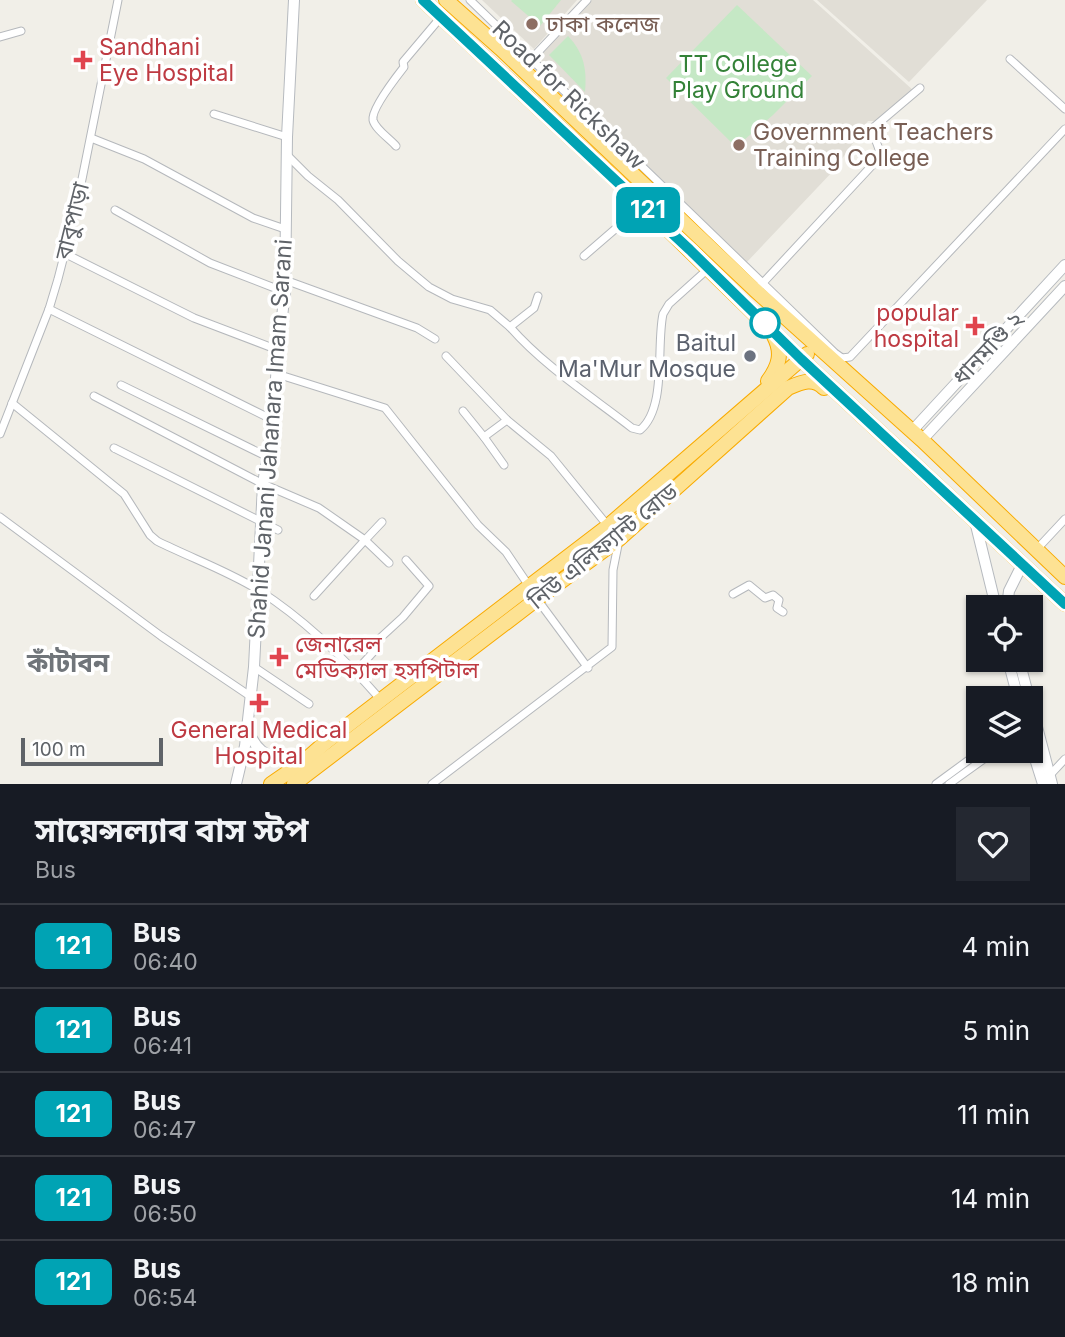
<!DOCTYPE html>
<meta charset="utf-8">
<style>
:root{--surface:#171b24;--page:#242831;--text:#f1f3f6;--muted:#9ea1a6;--line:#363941}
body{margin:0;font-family:Inter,"Noto Sans Bengali",sans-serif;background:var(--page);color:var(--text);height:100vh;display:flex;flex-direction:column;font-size:26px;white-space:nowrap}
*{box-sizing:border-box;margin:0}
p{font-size:23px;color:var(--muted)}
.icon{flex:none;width:38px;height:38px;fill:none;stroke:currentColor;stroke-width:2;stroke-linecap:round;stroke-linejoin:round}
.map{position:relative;height:784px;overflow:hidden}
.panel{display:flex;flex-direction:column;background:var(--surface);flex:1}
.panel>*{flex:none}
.badge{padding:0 14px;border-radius:10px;font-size:24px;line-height:46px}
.fabs{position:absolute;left:966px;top:595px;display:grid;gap:14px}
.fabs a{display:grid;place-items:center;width:77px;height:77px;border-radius:0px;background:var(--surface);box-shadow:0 2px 5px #0004;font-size:35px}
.scale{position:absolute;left:21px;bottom:18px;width:142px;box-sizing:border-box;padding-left:7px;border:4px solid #5f6368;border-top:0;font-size:19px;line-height:24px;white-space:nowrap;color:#5f6368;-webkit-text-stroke:5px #fff;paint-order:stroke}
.map>.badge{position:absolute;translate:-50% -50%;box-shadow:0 0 0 4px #fff}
.round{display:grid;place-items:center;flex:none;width:74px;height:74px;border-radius:0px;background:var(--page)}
.summary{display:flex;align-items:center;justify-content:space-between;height:119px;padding:0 35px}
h1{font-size:33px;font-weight:700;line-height:52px}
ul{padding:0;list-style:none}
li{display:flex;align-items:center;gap:21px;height:84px;padding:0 35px;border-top:2px solid var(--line)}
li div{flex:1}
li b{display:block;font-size:26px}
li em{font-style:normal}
li .badge{min-width:77px;font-weight:700;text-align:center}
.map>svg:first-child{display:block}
.education{fill:#e1ded6}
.green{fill:#c5e8c5}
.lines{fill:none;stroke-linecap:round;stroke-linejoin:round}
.street-casing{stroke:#b5b8bc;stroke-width:9}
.secondary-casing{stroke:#b6babf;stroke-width:12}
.highway-casing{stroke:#f9ab00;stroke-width:16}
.street{stroke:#fff;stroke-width:7}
.secondary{stroke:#fff;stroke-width:10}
.highway{stroke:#fde293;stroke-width:14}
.line-casing{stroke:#fff;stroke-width:16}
.line{stroke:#00a3b4;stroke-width:10}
.education-dot{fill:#8d6e63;stroke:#fff;stroke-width:2.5}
.health-dot{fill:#e0444e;stroke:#fff;stroke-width:2.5}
.stop-dot{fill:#fff;stroke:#00a3b4;stroke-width:3.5}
.worship-dot{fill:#6b7280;stroke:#fff;stroke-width:2.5}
.labels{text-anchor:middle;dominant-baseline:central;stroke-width:7;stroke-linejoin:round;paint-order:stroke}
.education-label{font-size:23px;fill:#785e54;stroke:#fff;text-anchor:start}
.health-label{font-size:23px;fill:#be3a42;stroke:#fff;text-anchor:start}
.park-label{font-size:23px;fill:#348238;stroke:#fff}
.street-label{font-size:23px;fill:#5f6368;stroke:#fff}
.worship-label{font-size:23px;fill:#5b616d;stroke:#fff;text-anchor:end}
.quarter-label{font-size:26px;font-weight:bold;fill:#70757a;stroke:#fff}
</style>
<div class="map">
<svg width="1065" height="784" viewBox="0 0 1065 784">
<rect width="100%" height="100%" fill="#f1efe8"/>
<!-- education -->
<g class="education">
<polygon points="482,0 577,0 534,49"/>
<polygon points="592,0 813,0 914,91 875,121 868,121 835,169 746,263 537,56"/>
<polygon points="817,0 987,0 909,82"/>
</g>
<!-- green -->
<g class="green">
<polygon points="512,0 561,0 540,26 511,1"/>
<polygon points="737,5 812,76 773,115 736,147 666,78"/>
<path d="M568,36C584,53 587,69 585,92L549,55Z"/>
</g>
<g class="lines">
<!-- street casing -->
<g class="street-casing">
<g id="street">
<polyline points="470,0 835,353 842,358 850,357 1065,129"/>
<polyline points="0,37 21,31"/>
<polyline points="1010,59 1065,109"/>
<polyline points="522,69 587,0"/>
<polyline points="214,114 287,137"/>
<polyline points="91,138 144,159 253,218 285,229"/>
<path d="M396,146C390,139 375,129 373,120C371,109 397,76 404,67L403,62L441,17"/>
<polyline points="287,155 308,176 338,200 398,261 429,287 452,299 490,310 510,327"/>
<polyline points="115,210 210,263 285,292"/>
<polyline points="64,253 194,318 278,350"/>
<polyline points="584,256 643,205"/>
<polyline points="285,280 417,328 435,339"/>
<polyline points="760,286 878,159 880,152 872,130 874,127 920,88"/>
<path d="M538,296L534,308L510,327C544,366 591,396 632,428L640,430C667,408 656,346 663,314L669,304L709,268"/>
<polyline points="49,309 273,420"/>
<polyline points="446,356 507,420 551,456 608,526"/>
<polyline points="277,374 385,408 478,525 506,552 529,586"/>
<polyline points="121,385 268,457"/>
<polyline points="94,396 263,484 319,508 365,540 314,596"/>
<path d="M12,403L124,494L150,535L157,541C191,558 228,571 260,591C305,620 346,660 381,700"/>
<polyline points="463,411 484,437"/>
<polyline points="0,434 49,309 58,279 76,209 118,0"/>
<polyline points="114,448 278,530"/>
<polyline points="504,465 484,437 507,420"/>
<polyline points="0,517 161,636 250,696"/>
<polyline points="382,522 365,540 389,563"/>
<polyline points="1037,549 1065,519"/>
<polyline points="733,594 749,585 765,598 773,595 779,600 777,608 783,612"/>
<polyline points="537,599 588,668"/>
<polyline points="254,667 309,704"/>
<polyline points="356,671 377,648 378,640 403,617 429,586 406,560"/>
<polyline points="1049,776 1065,759"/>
<polyline points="432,784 612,647 613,570 619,540"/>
<polyline points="936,784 981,751"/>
<polyline points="949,784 995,751"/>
</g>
</g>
<!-- secondary casing -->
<g class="secondary-casing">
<g id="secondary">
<polyline points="912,431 1065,265"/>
<polyline points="922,440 1065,286"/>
<polyline points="975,521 996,607"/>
<polyline points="1007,607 1009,591 1022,565"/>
<polyline points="1008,660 1018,698"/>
<polyline points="1019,660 1029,698"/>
<polyline points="1031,704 1052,784"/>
<path d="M248,729C257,758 276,759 303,762"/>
<polyline points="1031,746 1043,784"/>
<polyline points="236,784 245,746 254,667 263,484 273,420 278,350 285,292 287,137 294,0"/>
</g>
</g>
<!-- highway casing -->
<g class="highway-casing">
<g id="highway">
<polyline points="423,0 652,214 801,359 1065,604"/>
<polyline points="446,0 501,49 755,290 922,440 1065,577"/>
<path d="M768,381C779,366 783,353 774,336"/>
<polyline points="271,784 303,762 326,742 608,526 807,354"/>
<path d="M294,784L537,599L619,539L788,388C802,382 813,377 824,388"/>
</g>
</g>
<!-- street -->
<use href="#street" class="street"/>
<!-- secondary -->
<use href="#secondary" class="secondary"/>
<!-- highway -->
<use href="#highway" class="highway"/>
</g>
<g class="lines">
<!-- line casing -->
<g class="line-casing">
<polyline id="line" points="423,0 690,250 801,359 1065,604"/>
</g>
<!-- line -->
<use href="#line" class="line"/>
</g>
<!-- markers -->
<g class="education-dot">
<circle cx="532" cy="24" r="7"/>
<circle cx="739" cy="145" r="7"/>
</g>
<g class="health-dot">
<path d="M79.5 49.5h7v7h7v7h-7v7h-7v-7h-7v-7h7z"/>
<path d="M971.5 315.5h7v7h7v7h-7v7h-7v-7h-7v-7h7z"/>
<path d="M275.5 646.5h7v7h7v7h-7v7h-7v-7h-7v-7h7z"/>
<path d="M255.5 692.5h7v7h7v7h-7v7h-7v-7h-7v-7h7z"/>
</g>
<circle class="stop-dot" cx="765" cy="323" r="14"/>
<circle class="worship-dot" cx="750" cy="356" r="7"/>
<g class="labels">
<!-- education labels -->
<g class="education-label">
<text x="546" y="24">ঢাকা কলেজ</text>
<text x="753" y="132">Government Teachers<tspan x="753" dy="26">Training College</tspan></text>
</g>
<!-- health labels -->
<g class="health-label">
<text x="99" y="47">Sandhani<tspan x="99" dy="26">Eye Hospital</tspan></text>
<text x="959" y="313" text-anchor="end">popular<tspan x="959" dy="26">hospital</tspan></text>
<text x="295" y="644">জেনারেল<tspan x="295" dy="26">মেডিক্যাল হসপিটাল</tspan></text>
<text x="259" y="730" text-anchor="middle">General Medical<tspan x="259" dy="26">Hospital</tspan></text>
</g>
<!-- park labels -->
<g class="park-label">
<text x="738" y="64">TT College<tspan x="738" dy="26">Play Ground</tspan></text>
</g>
<!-- street labels -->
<g class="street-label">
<text transform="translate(569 95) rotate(44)">Road for Rickshaw</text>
<text transform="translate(72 221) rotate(-76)">বাবুপাড়া</text>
<text transform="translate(988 348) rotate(-47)">ধানমণ্ডি ২</text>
<text transform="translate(270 439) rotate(-86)">Shahid Janani Jahanara Imam Sarani</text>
<text transform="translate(603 546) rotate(-39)">নিউ এলিফ্যান্ট রোড</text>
</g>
<!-- worship labels -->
<g class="worship-label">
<text x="736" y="343">Baitul<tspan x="736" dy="26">Ma'Mur Mosque</tspan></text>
</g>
<!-- quarter labels -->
<g class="quarter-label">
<text x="68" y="662">কাঁটাবন</text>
</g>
</g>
</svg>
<div class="fabs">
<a><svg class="icon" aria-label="locate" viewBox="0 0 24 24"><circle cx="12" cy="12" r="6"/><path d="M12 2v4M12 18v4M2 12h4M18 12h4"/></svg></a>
<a><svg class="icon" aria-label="layers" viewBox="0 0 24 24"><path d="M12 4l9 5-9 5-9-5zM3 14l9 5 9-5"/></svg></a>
</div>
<div class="scale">100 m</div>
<b class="badge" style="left:648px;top:210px;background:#00a3b4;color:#fff">121</b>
</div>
<section class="panel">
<div class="summary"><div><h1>সায়েন্সল্যাব বাস স্টপ</h1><p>Bus</p></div><a class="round"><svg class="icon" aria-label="heart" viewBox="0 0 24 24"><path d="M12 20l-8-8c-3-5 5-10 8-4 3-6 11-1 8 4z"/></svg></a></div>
<ul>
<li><span class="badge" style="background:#00a3b4;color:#fff">121</span><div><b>Bus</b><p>06:40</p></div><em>4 min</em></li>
<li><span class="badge" style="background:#00a3b4;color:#fff">121</span><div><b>Bus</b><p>06:41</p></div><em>5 min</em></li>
<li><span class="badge" style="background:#00a3b4;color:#fff">121</span><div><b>Bus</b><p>06:47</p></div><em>11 min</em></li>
<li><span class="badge" style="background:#00a3b4;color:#fff">121</span><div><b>Bus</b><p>06:50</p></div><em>14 min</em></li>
<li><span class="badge" style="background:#00a3b4;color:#fff">121</span><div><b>Bus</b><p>06:54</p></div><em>18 min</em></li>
</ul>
</section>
